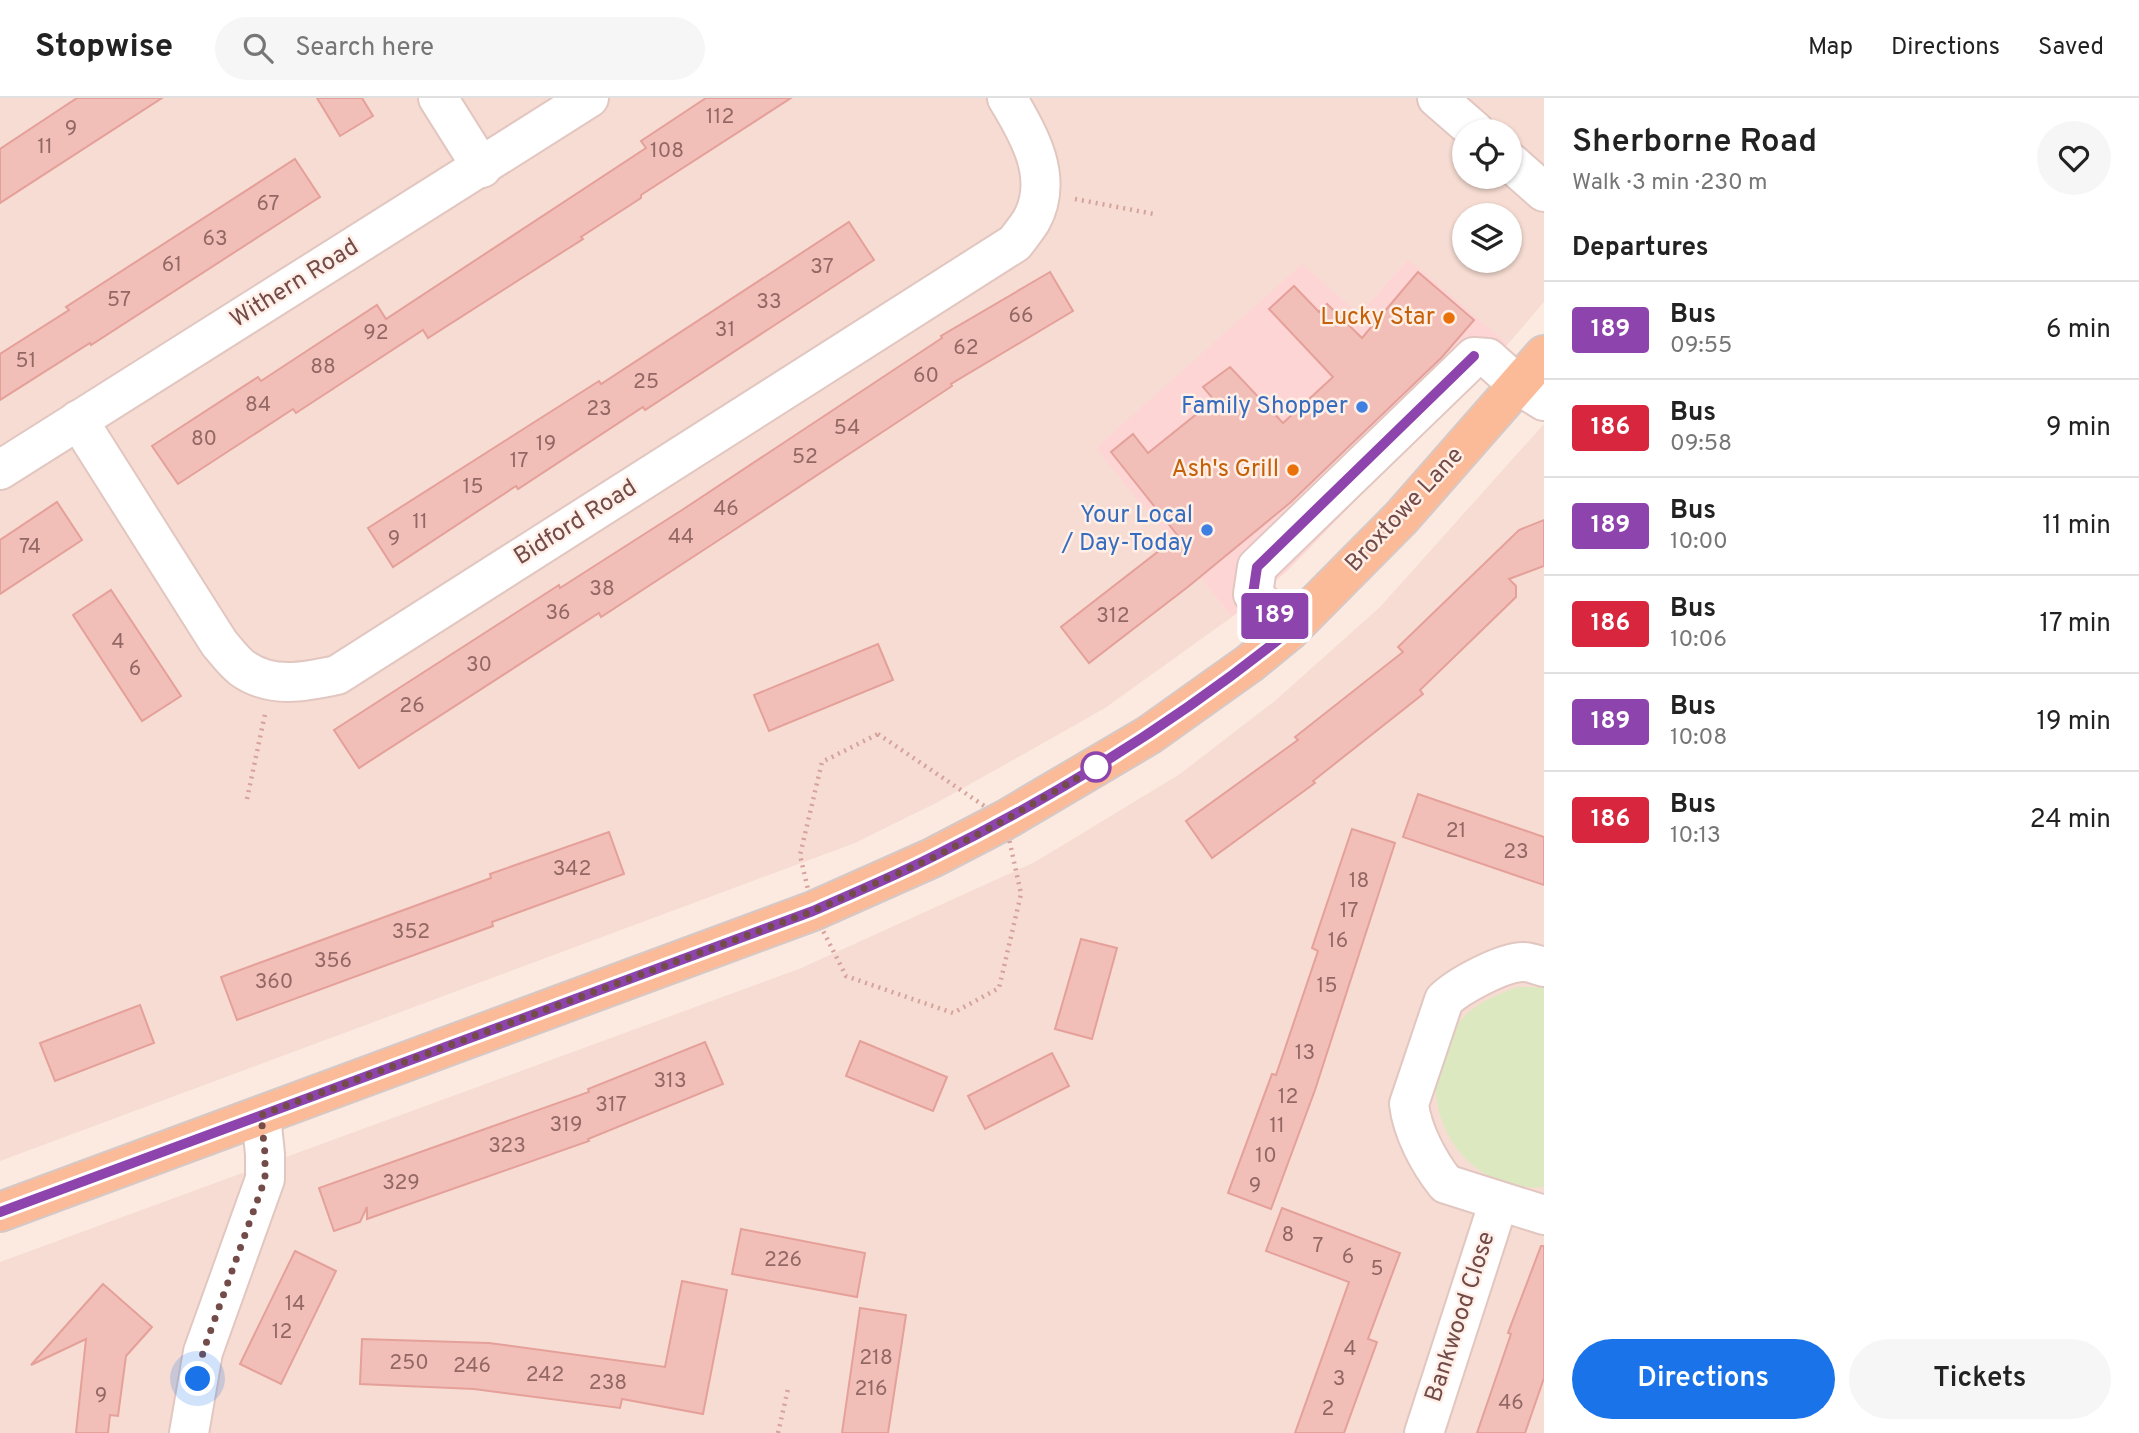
<!DOCTYPE html>
<meta charset="utf-8">
<style>
:root{--surface:#fff;--page:#f6f6f6;--text:#222;--muted:#767676;--line:#e0e0e0;--accent:#1a73e8}
body{margin:0;font-family:Overpass,sans-serif;background:var(--page);color:var(--text);height:100vh;display:flex;flex-direction:column;font-size:26px;white-space:nowrap}
*{box-sizing:border-box;margin:0}
p{font-size:23px;color:var(--muted)}
.icon{flex:none;width:38px;height:38px;fill:none;stroke:currentColor;stroke-width:2;stroke-linecap:round;stroke-linejoin:round}
.map{position:relative;flex:1;overflow:hidden}
.details{display:flex;flex-direction:column;background:var(--surface);width:595px}
.details>*{flex:none}
.badge{padding:0 14px;border-radius:5px;font-size:24px;line-height:46px}
.tools{position:absolute;left:1452px;top:21px;display:grid;gap:14px}
.tools a{display:grid;place-items:center;width:70px;height:70px;border-radius:50%;background:var(--surface);box-shadow:0 2px 5px #0004;font-size:35px}
.you{position:absolute;width:35px;height:35px;margin:-18px;border:5px solid #fff;border-radius:50%;background:#1a73e8;box-shadow:0 0 0 10px #1a73e833}
.map>.badge{position:absolute;translate:-50% -50%;box-shadow:0 0 0 4px #fff}
h2{padding:0 28px;font-size:26px;line-height:63px}
.round{display:grid;place-items:center;flex:none;width:74px;height:74px;border-radius:37px;background:var(--page)}
.overview{display:flex;align-items:center;justify-content:space-between;height:119px;padding:0 28px}
h1{font-size:33px;font-weight:600;line-height:52px}
.primary-button{display:flex;gap:14px;margin-top:auto;padding:14px 28px}
.primary-button a{flex:1;height:80px;border-radius:42px;background:var(--accent);color:#fff;font-size:28px;font-weight:600;line-height:80px;text-align:center}
.primary-button a+a{background:var(--page);color:var(--text)}
ul{padding:0;list-style:none}
li{display:flex;align-items:center;gap:21px;height:98px;padding:0 28px;border-top:2px solid var(--line)}
li div{flex:1}
li b{display:block;font-size:26px}
li em{font-style:normal}
li .badge{min-width:77px;font-weight:700;text-align:center}
header{display:flex;align-items:center;gap:42px;box-sizing:border-box;height:98px;padding:0 35px;background:var(--surface);border-bottom:2px solid var(--line)}
header strong{font-size:33px}
nav{display:flex;gap:38px;margin-inline-start:auto;font-size:24px}
.search{width:490px;height:63px;background:var(--page);display:flex;align-items:center;gap:18px;box-sizing:border-box;padding:0 24px;border-radius:38px;color:var(--muted);font-size:26px}
main{display:flex;flex:1;min-height:0}
.map>svg:first-child{display:block}
.residential{fill:#f6dcd2;fill-rule:evenodd}
.commercial{fill:#fdd5d4}
.green{fill:#dce9c0}
.building{fill:#f2bfb8;stroke:#e4a099;stroke-width:2}
.lines{fill:none;stroke-linecap:round;stroke-linejoin:round}
.minor-casing{stroke:#e2c6c0;stroke-width:42}
.major-casing{stroke:#d5c9c8;stroke-width:42}
.path{stroke:#d6a29c;stroke-width:4.5;stroke-dasharray:2 5;stroke-linecap:butt}
.minor{stroke:#fff;stroke-width:38}
.major{stroke:#fcbb98;stroke-width:38}
.line-casing{stroke:#fff;stroke-width:16}
.line{stroke:#8e44ad;stroke-width:10}
.walk{stroke:#734b48;stroke-width:7;stroke-dasharray:0 12.6}
.food-dot{fill:#e8710a;stroke:#ffefe7;stroke-width:2.5}
.shop-dot{fill:#3f7fe0;stroke:#ffefe7;stroke-width:2.5}
.stop-dot{fill:#fff;stroke:#8e44ad;stroke-width:3.5}
.labels{text-anchor:middle;dominant-baseline:central;stroke-width:5;stroke-linejoin:round;paint-order:stroke}
.number-label{font-size:21px;fill:#936864}
.street-label{font-size:24px;fill:#734b48;stroke:#ffefe7}
.food-label{font-size:24px;fill:#c56008;stroke:#ffefe7;text-anchor:end}
.shop-label{font-size:24px;fill:#366cbe;stroke:#ffefe7;text-anchor:end}
</style>
<header>
<strong>Stopwise</strong>
<div class="search"><svg class="icon" aria-label="search" viewBox="0 0 24 24"><circle cx="10" cy="10" r="6"/><path d="M15 15l6 6"/></svg>Search here</div>
<nav><a>Map</a><a>Directions</a><a>Saved</a></nav>
</header>
<main>
<div class="map">
<svg width="1544" height="1335" viewBox="0 0 1544 1335">
<rect width="100%" height="100%" fill="#fceae1"/>
<!-- residential -->
<g class="residential">
<path d="M0,0H1544V204L1508,246L1407,162L1359,216L1096,349L1232,519L1105,610L1031,652L938,704L855,745L0,1063ZM1465,33H1510V79H1465ZM1465,117H1510V163H1465Z"/>
<polygon points="1544,326 1544,1335 0,1335 0,1164 799,871 1035,764 1180,676 1276,602 1380,509"/>
</g>
<!-- commercial -->
<polygon class="commercial" points="1408,161 1508,246 1287,473 1232,519 1096,350 1302,166 1359,216"/>
<!-- green -->
<path class="green" d="M1517,889H1544V1089C1454,1098 1401,987 1462,921C1477,904 1497,897 1517,889Z"/>
<!-- building -->
<g class="building">
<polygon points="77,0 162,0 0,105 0,51"/>
<polygon points="317,0 362,0 373,18 340,38"/>
<polygon points="706,0 791,0 641,97 641,100 581,139 583,141 428,240 423,232 296,315 293,311 178,386 152,348 258,279 261,283 377,207 386,221 646,50 641,43"/>
<polygon points="295,61 320,99 91,247 90,245 0,302 0,256 69,212 66,209"/>
<polygon points="849,124 874,162 645,312 643,309 518,391 516,388 393,469 368,430 599,283 601,286"/>
<polygon points="1050,174 1073,213 951,286 952,288 725,438 601,519 599,515 359,670 334,632 559,487 560,490 682,412 942,240 941,238"/>
<polygon points="1418,174 1474,222 1442,259 1291,404 1189,488 1089,565 1061,529 1178,438 1111,354 1133,336 1148,355 1214,302 1203,289 1230,269 1283,325 1333,279 1269,211 1294,188 1319,214 1327,206 1362,240"/>
<polygon points="57,404 82,442 0,496 0,442"/>
<polygon points="1544,422 1544,468 1509,481 1516,488 1516,499 1420,592 1423,596 1313,683 1315,685 1212,760 1186,723 1298,642 1295,639 1403,554 1398,549 1519,432"/>
<polygon points="111,492 181,598 142,623 73,517"/>
<polygon points="878,546 893,582 769,633 754,597"/>
<polygon points="1418,696 1544,739 1544,787 1403,739"/>
<polygon points="1352,731 1395,745 1315,992 1271,1111 1228,1095 1272,976 1276,977 1318,853 1312,850"/>
<polygon points="609,734 624,776 492,824 493,828 237,922 221,879 491,780 490,776"/>
<polygon points="1081,841 1117,850 1092,941 1055,931"/>
<polygon points="140,907 154,945 55,983 40,945"/>
<polygon points="860,943 947,979 933,1013 846,978"/>
<polygon points="705,944 723,986 588,1041 589,1043 367,1121 367,1109 360,1124 334,1133 319,1090 589,994 588,991"/>
<polygon points="1052,955 1069,988 985,1031 968,998"/>
<polygon points="1282,1110 1400,1155 1368,1241 1377,1244 1344,1335 1295,1335 1349,1184 1266,1153"/>
<polygon points="741,1131 865,1155 857,1199 732,1176"/>
<polygon points="1541,1148 1544,1148 1544,1280 1525,1335 1477,1335 1511,1236 1508,1235"/>
<polygon points="295,1153 336,1173 281,1286 240,1266"/>
<polygon points="682,1183 727,1192 703,1316 622,1301 620,1310 474,1291 360,1286 362,1241 489,1245 665,1269"/>
<polygon points="103,1186 152,1229 126,1258 118,1318 110,1317 108,1335 76,1335 86,1241 31,1267"/>
<polygon points="860,1210 906,1217 888,1335 842,1335"/>
</g>
<g class="lines">
<!-- minor casing -->
<g class="minor-casing">
<g id="minor">
<polyline points="438,0 482,70"/>
<polyline points="1437,0 1475,33"/>
<polyline points="1510,64 1544,94"/>
<path d="M78,322L219,545C226,553 233,563 242,570C271,591 305,584 337,577L1015,145C1020,138 1026,131 1031,123C1055,81 1029,36 1007,0"/>
<polyline points="0,372 589,0"/>
<polyline points="1289,533 1253,496 1257,469 1474,259 1488,260 1518,287 1544,303"/>
<path d="M1544,869C1537,867 1530,864 1523,864C1503,864 1458,888 1444,902L1409,1006C1412,1033 1429,1065 1446,1086L1544,1117"/>
<polyline points="189,1335 203,1254 265,1081 265,1056 261,1018"/>
<polyline points="1424,1335 1499,1103"/>
</g>
</g>
<!-- major casing -->
<g class="major-casing">
<polyline id="major" points="0,1114 813,813 932,760 1005,722 1149,637 1250,565 1289,533 1401,420 1544,257"/>
</g>
<!-- path -->
<g class="path">
<polyline points="1075,101 1154,116"/>
<polygon points="878,636 1005,722 1021,796 999,890 953,915 846,878 813,813 800,757 822,664"/>
<polyline points="247,701 265,616"/>
<polyline points="778,1335 788,1291"/>
</g>
<!-- minor -->
<use href="#minor" class="minor"/>
<!-- major -->
<use href="#major" class="major"/>
</g>
<g class="lines">
<!-- line casing -->
<g class="line-casing">
<path id="line" d="M0,1114L813,813C853,795 895,778 934,758C1060,696 1179,622 1289,533L1253,496L1257,469L1474,258"/>
</g>
<!-- line -->
<use href="#line" class="line"/>
<!-- walk -->
<polyline class="walk" points="198,1281 203,1254 265,1081 265,1056 261,1017 813,813 932,760 1005,722 1105,664 1096,669"/>
</g>
<!-- markers -->
<g class="food-dot">
<circle cx="1449" cy="220" r="7"/>
<circle cx="1293" cy="372" r="7"/>
</g>
<g class="shop-dot">
<circle cx="1362" cy="309" r="7"/>
<circle cx="1207" cy="432" r="7"/>
</g>
<circle class="stop-dot" cx="1096" cy="669" r="14"/>
<g class="labels">
<!-- number labels -->
<g class="number-label">
<text x="720" y="19">112</text>
<text x="71" y="31">9</text>
<text x="45" y="49">11</text>
<text x="667" y="53">108</text>
<text x="268" y="106">67</text>
<text x="215" y="141">63</text>
<text x="172" y="167">61</text>
<text x="822" y="169">37</text>
<text x="119" y="202">57</text>
<text x="769" y="204">33</text>
<text x="1021" y="218">66</text>
<text x="725" y="232">31</text>
<text x="376" y="235">92</text>
<text x="966" y="250">62</text>
<text x="26" y="263">51</text>
<text x="323" y="269">88</text>
<text x="926" y="278">60</text>
<text x="646" y="284">25</text>
<text x="258" y="307">84</text>
<text x="599" y="311">23</text>
<text x="847" y="330">54</text>
<text x="204" y="341">80</text>
<text x="546" y="346">19</text>
<text x="805" y="359">52</text>
<text x="519" y="363">17</text>
<text x="473" y="389">15</text>
<text x="726" y="411">46</text>
<text x="420" y="424">11</text>
<text x="681" y="439">44</text>
<text x="394" y="441">9</text>
<text x="30" y="449">74</text>
<text x="602" y="491">38</text>
<text x="558" y="515">36</text>
<text x="1113" y="518">312</text>
<text x="118" y="544">4</text>
<text x="479" y="567">30</text>
<text x="135" y="571">6</text>
<text x="412" y="608">26</text>
<text x="1456" y="733">21</text>
<text x="1516" y="754">23</text>
<text x="572" y="771">342</text>
<text x="1359" y="783">18</text>
<text x="1349" y="813">17</text>
<text x="411" y="834">352</text>
<text x="1338" y="843">16</text>
<text x="333" y="863">356</text>
<text x="274" y="884">360</text>
<text x="1327" y="888">15</text>
<text x="1305" y="955">13</text>
<text x="670" y="983">313</text>
<text x="1288" y="999">12</text>
<text x="611" y="1007">317</text>
<text x="566" y="1027">319</text>
<text x="1277" y="1028">11</text>
<text x="507" y="1048">323</text>
<text x="1266" y="1058">10</text>
<text x="401" y="1085">329</text>
<text x="1255" y="1088">9</text>
<text x="1288" y="1137">8</text>
<text x="1318" y="1148">7</text>
<text x="1348" y="1159">6</text>
<text x="783" y="1162">226</text>
<text x="1377" y="1171">5</text>
<text x="295" y="1206">14</text>
<text x="282" y="1234">12</text>
<text x="1350" y="1251">4</text>
<text x="876" y="1260">218</text>
<text x="409" y="1265">250</text>
<text x="472" y="1268">246</text>
<text x="545" y="1277">242</text>
<text x="1339" y="1281">3</text>
<text x="608" y="1285">238</text>
<text x="871" y="1291">216</text>
<text x="101" y="1298">9</text>
<text x="1511" y="1305">46</text>
<text x="1328" y="1311">2</text>
</g>
<!-- street labels -->
<g class="street-label">
<text transform="translate(295 186) rotate(-32)">Withern Road</text>
<text transform="translate(1405 412) rotate(-47)">Broxtowe Lane</text>
<text transform="translate(576 425) rotate(-32)">Bidford Road</text>
<text transform="translate(1461 1219) rotate(-72)">Bankwood Close</text>
</g>
<!-- food labels -->
<g class="food-label">
<text x="1435" y="220">Lucky Star</text>
<text x="1279" y="372">Ash's Grill</text>
</g>
<!-- shop labels -->
<g class="shop-label">
<text x="1348" y="309">Family Shopper</text>
<text x="1193" y="418">Your Local<tspan x="1193" dy="28">/ Day-Today</tspan></text>
</g>
</g>
</svg>
<div class="tools">
<a><svg class="icon" aria-label="locate" viewBox="0 0 24 24"><circle cx="12" cy="12" r="6"/><path d="M12 2v4M12 18v4M2 12h4M18 12h4"/></svg></a>
<a><svg class="icon" aria-label="layers" viewBox="0 0 24 24"><path d="M12 4l9 5-9 5-9-5zM3 14l9 5 9-5"/></svg></a>
</div>
<div class="you" style="left:198px;top:1281px"></div>
<b class="badge" style="left:1275px;top:518px;background:#8e44ad;color:#fff">189</b>
</div>
<section class="details">
<div class="overview"><div><h1>Sherborne Road</h1><p>Walk · 3 min · 230 m</p></div><a class="round"><svg class="icon" aria-label="heart" viewBox="0 0 24 24"><path d="M12 20l-8-8c-3-5 5-10 8-4 3-6 11-1 8 4z"/></svg></a></div>
<h2>Departures</h2>
<ul>
<li><span class="badge" style="background:#8e44ad;color:#fff">189</span><div><b>Bus</b><p>09:55</p></div><em>6 min</em></li>
<li><span class="badge" style="background:#d7263d;color:#fff">186</span><div><b>Bus</b><p>09:58</p></div><em>9 min</em></li>
<li><span class="badge" style="background:#8e44ad;color:#fff">189</span><div><b>Bus</b><p>10:00</p></div><em>11 min</em></li>
<li><span class="badge" style="background:#d7263d;color:#fff">186</span><div><b>Bus</b><p>10:06</p></div><em>17 min</em></li>
<li><span class="badge" style="background:#8e44ad;color:#fff">189</span><div><b>Bus</b><p>10:08</p></div><em>19 min</em></li>
<li><span class="badge" style="background:#d7263d;color:#fff">186</span><div><b>Bus</b><p>10:13</p></div><em>24 min</em></li>
</ul>
<div class="primary-button"><a>Directions</a><a>Tickets</a></div>
</section>
</main>
